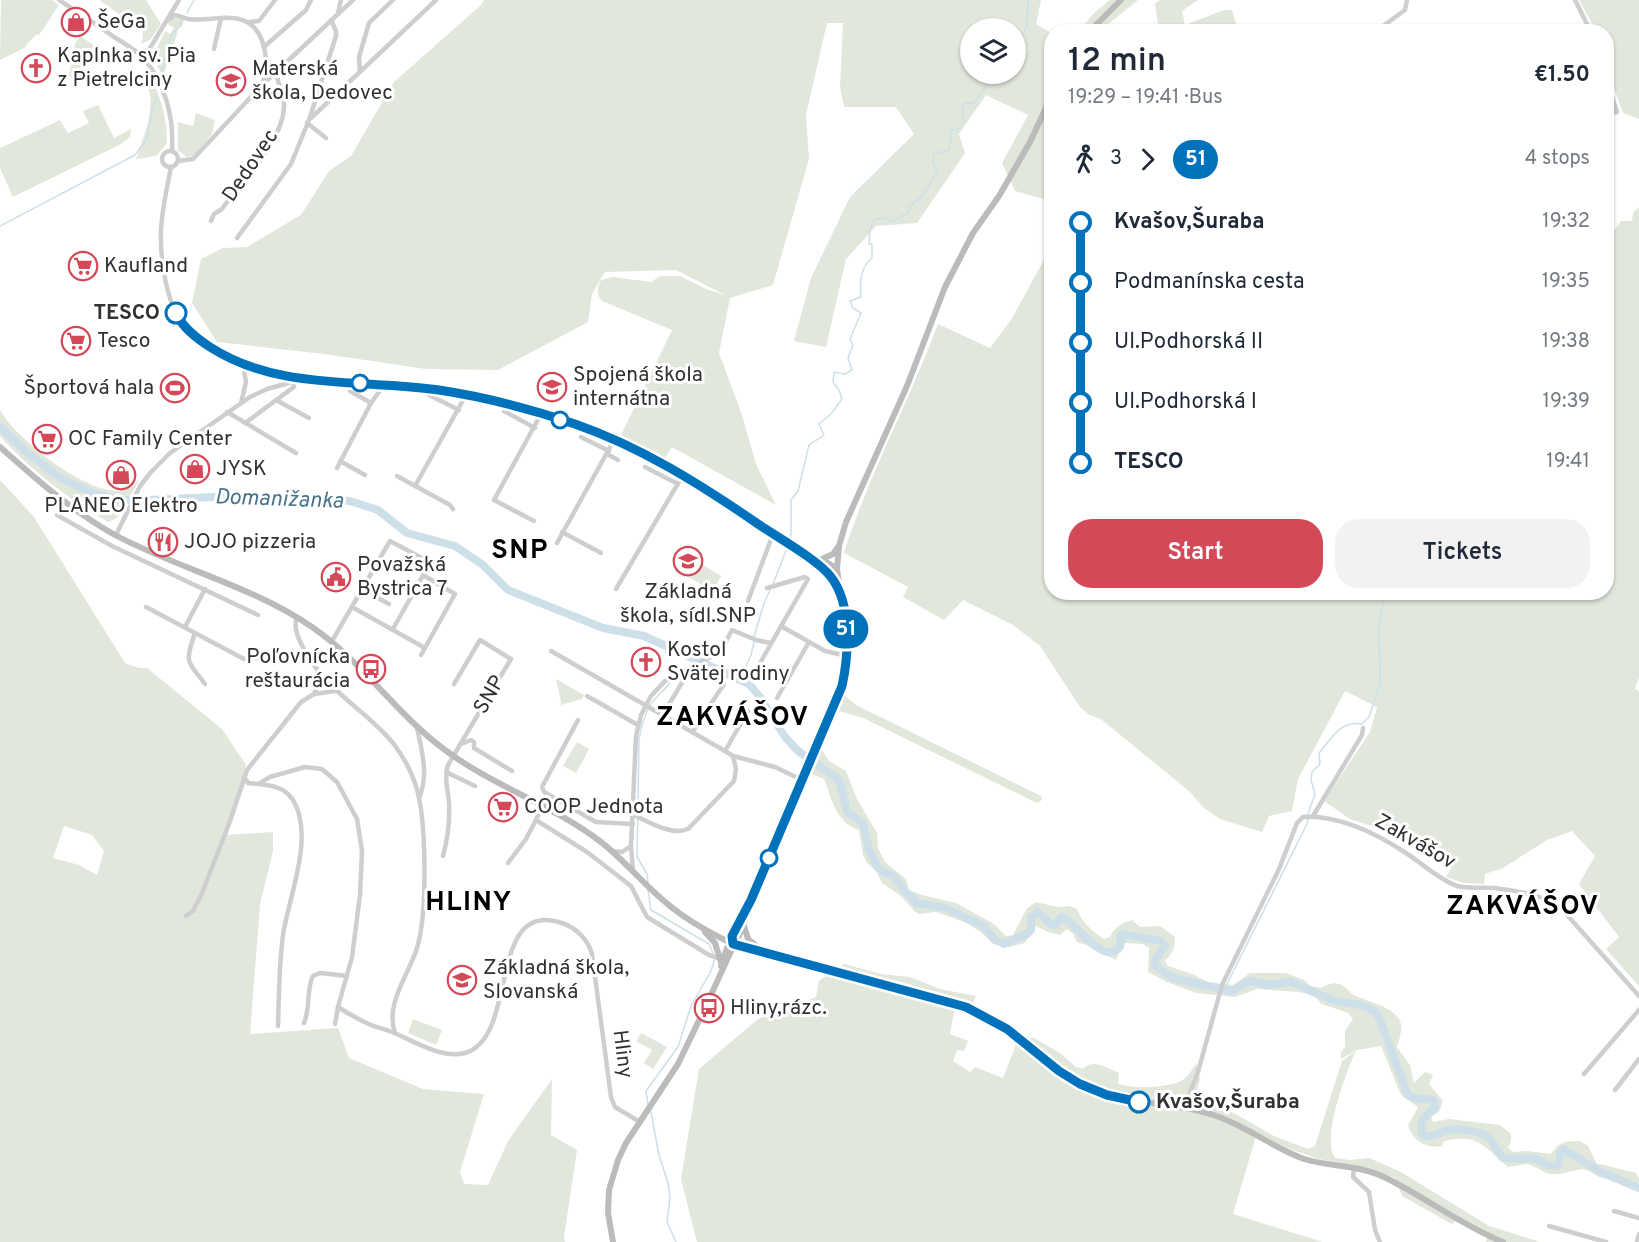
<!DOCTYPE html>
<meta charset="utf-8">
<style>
:root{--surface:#fff;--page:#f2f2f3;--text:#1f2937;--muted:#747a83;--accent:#d34958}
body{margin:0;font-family:Overpass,sans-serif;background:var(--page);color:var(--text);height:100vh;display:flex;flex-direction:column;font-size:22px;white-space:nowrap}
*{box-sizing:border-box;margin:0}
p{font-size:20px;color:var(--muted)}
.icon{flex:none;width:33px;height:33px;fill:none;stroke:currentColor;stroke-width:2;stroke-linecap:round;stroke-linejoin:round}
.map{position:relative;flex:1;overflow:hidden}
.side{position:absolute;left:1044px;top:24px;width:570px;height:576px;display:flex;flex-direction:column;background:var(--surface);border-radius:24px;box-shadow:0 2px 4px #0004}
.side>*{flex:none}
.badge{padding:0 12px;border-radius:20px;font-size:21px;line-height:39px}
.buttons{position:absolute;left:960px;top:18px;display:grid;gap:12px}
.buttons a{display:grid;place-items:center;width:66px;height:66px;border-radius:50%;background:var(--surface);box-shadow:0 2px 4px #0004;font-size:30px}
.map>.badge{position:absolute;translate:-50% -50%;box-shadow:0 0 0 3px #fff}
.legs{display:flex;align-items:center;gap:9px;height:66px;padding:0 24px;font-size:20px}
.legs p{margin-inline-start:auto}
.head{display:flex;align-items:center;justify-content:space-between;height:102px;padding:0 24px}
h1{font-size:33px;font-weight:600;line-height:45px}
.primary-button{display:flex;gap:12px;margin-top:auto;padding:12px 24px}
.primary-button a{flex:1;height:69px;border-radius:24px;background:var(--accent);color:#fff;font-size:24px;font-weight:600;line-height:69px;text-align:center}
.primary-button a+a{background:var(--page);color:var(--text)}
ul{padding:0 24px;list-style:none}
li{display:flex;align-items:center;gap:21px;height:60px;font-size:22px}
li i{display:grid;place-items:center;width:9px;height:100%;margin:0 8px;background:currentColor}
li i::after{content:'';width:15px;height:15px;margin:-8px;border:4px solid;border-radius:50%;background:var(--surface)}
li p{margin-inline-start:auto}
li:first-child i{background:linear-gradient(#0000 50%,currentColor 0)}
li:last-child i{background:linear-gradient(currentColor 50%,#0000 0)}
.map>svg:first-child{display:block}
.green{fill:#e2e7dc;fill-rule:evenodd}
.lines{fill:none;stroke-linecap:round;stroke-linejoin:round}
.stream{stroke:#cddfe8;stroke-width:1.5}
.river{stroke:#cddfe8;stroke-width:8}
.street{stroke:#cecece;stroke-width:4.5}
.secondary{stroke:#bbb;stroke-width:6}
.line-1-casing{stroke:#fff;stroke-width:14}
.line-1{stroke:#0072bc;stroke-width:9}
.stop-1-dot{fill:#fff;stroke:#0072bc;stroke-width:3}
.labels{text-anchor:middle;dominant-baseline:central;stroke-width:6;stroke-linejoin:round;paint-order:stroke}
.poi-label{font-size:21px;fill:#313131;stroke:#fff;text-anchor:start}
.street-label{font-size:21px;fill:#313131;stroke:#fff}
.stop-label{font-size:21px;font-weight:bold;fill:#313131;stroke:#fff;text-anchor:end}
.water-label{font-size:22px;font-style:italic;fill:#47738b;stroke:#fff}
.district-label{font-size:27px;font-weight:bold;letter-spacing:1.5px;fill:#000;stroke:#fff}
</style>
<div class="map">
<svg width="1639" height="1242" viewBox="0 0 1639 1242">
<rect width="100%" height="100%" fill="#fff"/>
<!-- green -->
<g class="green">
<polygon points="1,0 52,0 59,5 39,35 37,34 26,45 26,47 0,60"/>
<polygon points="99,0 146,0 161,24 150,40 141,44 143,38 142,30"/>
<path d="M484,0H1041L1036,24L1051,33V201L1015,191L1002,163L1028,115L986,95L959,134L965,153L917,223L876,226L846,259L826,347L794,341L811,278L850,197L914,134L896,107H844L840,87L843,23H827L806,115L809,159L773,285L730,298L719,353L742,415L756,464L776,505L672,447L665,458L621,435L672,330L602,301C596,294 597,288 601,280L613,277L651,282L660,276H680L706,289L725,295L676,270L605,272L592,294L588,322L498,370L426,369L324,354L217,342L192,303L201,259L223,248L247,247L301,215L329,171L351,156L394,82L481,5ZM970,28H1016V74H970Z"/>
<polygon points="1110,0 1138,0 1100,31 1078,32 1094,13"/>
<polygon points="1160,0 1198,0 1182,11 1185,25 1224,10 1232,10 1238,31 1159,31 1155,4"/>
<polygon points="1579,0 1639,0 1639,119 1623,113 1607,68 1606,32 1596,31"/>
<polygon points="175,18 184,19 182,27 179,28 163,77 153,57 165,31 170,34 174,28 168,24 171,19"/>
<polygon points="80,36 96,47 74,80 69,76 75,44"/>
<path d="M153,81C162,102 167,120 167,143L156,156L136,159C143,139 157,106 147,85Z"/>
<polygon points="98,105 114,138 131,129 130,137 121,144 13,197 0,168 0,148 60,120 68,133 89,123 83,111"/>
<polygon points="196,113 215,120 212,134 194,156 185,157 185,155 178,151 178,122 193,126"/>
<path d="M1639,207V678L1635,688L1639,692V986L1606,949L1619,937L1579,884L1595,856L1572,831L1547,840L1503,868L1485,874L1484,884L1464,883L1446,877L1454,863L1420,842L1350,819L1324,801L1370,732L1377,707L1345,691L1298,779L1292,811L1269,816L1262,832L1220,819L1204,808L1189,791L1102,720L1088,714L1080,707L1040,646L1013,625L963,600L944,620L903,597L908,587L844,553C869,474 909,402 938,324L990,348L1011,320L1051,247L1052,592H1606L1607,240L1621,221H1632L1633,213Z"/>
<path d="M0,410C15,438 91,499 125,490C131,488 136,482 140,479C131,492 124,518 108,522C68,498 31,471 0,436Z"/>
<path d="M0,480L34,517L125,663L139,668H147L222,729L246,765L225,835L273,832V851L260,904L250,1034L338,1028L349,1058L423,1089L484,1094L460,1172L464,1184L488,1185L508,1141L552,1079L551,1135L577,1150L564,1237L565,1242H0ZM64,826L92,835L104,851L97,875L79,865L53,858Z"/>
<polygon points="685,554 721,576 713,591 687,576 690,569 685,577 675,572"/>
<polygon points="556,679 584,695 582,699 560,705 561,702"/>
<polygon points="843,694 856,705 1041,796 1042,800 1037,803 863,718 836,710"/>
<polygon points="577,742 589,749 576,773 563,766"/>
<path d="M822,750L829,761L846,771L857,799L877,833L878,848L885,862L906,879L909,890L922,895L956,903L994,924L1006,936L1013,935L1027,908L1036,902L1058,907L1069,906L1077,909C1082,923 1092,931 1104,939L1110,937C1115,926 1121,924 1132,920L1140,927L1160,926L1175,937C1175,948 1173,953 1165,961L1168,966L1195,975L1207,982L1233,985L1250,973H1286L1304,980L1311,986L1321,988C1327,985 1332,982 1339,984C1345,985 1349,992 1354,995C1367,1002 1396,1006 1401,1024C1402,1032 1399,1040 1397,1047L1410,1065L1414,1083L1425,1072L1433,1075L1429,1084L1443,1101L1439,1112L1431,1117L1433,1122L1449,1119L1500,1125L1511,1134V1141L1508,1148L1513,1152L1527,1151L1551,1154L1557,1146L1565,1142L1580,1141L1588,1146L1597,1164C1611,1165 1622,1171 1635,1172L1639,1178V1183L1616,1181L1598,1177L1590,1171L1582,1169L1560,1174H1549L1528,1164L1508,1167C1484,1147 1479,1133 1444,1141L1442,1146C1427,1149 1413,1141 1408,1126L1418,1107L1401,1095L1381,1046L1357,1050L1341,1059V1052L1345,1047V1031L1353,1019L1348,1013L1322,1004L1314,996L1299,992L1257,989L1235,997L1196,993L1167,982L1148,972L1149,948L1143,944L1124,943L1116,960C1103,954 1090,945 1077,942L1073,934L1067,929L1060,935L1048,932L1036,926L1025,943L1008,947L993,944L981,932L964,922L936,912L919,914L914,911L901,896L882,883L876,871L867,863L863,855L859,830C836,823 832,799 824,779L812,774Z"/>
<path d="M844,964L881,974L910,977L940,989L976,996L969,1011L955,1007L950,1034L968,1041L964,1051L957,1050L953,1061L970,1072L975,1067L1003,1078L1017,1042L1027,1041L1032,1037L1060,1053L1076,1067L1083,1069C1093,1058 1107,1068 1119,1073L1118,1084C1132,1089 1168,1088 1181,1081C1188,1077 1192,1070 1196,1063L1200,1079L1194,1100L1223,1107L1274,1136L1308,1149L1315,1146L1342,1061L1356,1051C1346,1072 1321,1138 1335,1158L1350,1160L1369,1158L1401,1172L1489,1226L1540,1242H1486L1488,1233L1459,1217L1452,1224L1402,1196L1395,1178L1370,1168L1319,1159L1290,1149L1257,1133L1233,1214L1323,1242H697L681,1179L699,1069L758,1019L816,997L819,981Z"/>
<polygon points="413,1019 442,1030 436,1045 408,1033"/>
<polygon points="641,1033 667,1047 653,1069 644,1063 652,1050 636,1041"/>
</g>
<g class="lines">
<!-- stream -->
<g class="stream">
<polyline points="187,13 194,0"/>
<polyline points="1016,56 1027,24 1028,0"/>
<polyline points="162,70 170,38 183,20"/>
<polyline points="0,226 135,155 146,140 156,96"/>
<path d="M773,584L791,538V500L798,491L809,445L824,435L819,424L831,414L842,399L839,390L833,382L834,372L845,374L852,370L848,358L853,345L850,339L861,313L853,308L850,301L861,297C860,283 860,267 872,258V244H869L870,230L874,220L885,217L891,222L909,212L910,205C928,195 926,186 938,171L933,164L934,154L949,150L951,139L950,131L958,129L964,122L962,107L965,103H974L990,81L1001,74"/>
<polyline points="754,637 764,603 771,588"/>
<polyline points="665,646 666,653"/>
<polyline points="740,680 751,655 754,642"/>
<path d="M1308,814L1315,794L1311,780L1312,772L1320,764L1319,753C1332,738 1340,720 1362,724L1369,717L1380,683L1379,627L1385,592"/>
<path d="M648,882L647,874L637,857L639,739C642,725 645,710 655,699C661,692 666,689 671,681"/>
<polyline points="648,890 651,910 709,944 715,958 711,971 691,1006 678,1047 646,1091 648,1105"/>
<polyline points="1224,990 1307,824 1308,819"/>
<polyline points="651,1112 659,1155 668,1183 670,1198 667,1222 676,1242"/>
</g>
<!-- river -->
<path class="river" d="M0,427L23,449L59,477L92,493L120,500H149L235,496L350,501L378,510L407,533L455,546L483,565L508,590L603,628L644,636L749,684L760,697L785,737L798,751L838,779L841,786L847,812L863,823L869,850L878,868L883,872L894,876L906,893L912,897L916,903L946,908L977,923L983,926L996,940L1004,944L1027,934L1031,930V918L1038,912L1052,925H1055L1062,917C1074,921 1100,962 1117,950C1122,946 1121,941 1120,936L1122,934L1161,941L1165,946L1155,960V966L1173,978L1229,991L1234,990L1249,981L1267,985L1292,982C1305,988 1318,995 1333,1000C1348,1005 1367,1002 1378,1015L1408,1095C1416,1102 1426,1096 1434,1101L1435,1108C1425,1116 1419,1120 1422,1134C1432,1140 1438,1132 1448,1130C1459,1128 1481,1131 1489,1138C1495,1144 1497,1152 1503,1158L1537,1159L1547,1165L1556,1166L1559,1164L1560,1153L1563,1149L1601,1172L1639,1188"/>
<!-- street -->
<g class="street">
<path d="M59,0C78,12 96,24 114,37C124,43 136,50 144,59C166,84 174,119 172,151"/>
<polyline points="1575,0 1591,32"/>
<polyline points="338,13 341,0"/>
<path d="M168,20L175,15C180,16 184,18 188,19C202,21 217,17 231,18C264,19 270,56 263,82"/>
<polyline points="250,22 259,21 275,0"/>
<polyline points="1375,32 1405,10 1407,0"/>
<polyline points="265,46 306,10 311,0"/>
<polyline points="214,49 221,18"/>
<polyline points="144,58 179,0"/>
<polyline points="360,72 359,57 369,23 393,0"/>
<polyline points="1606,79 1617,112 1606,113"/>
<polyline points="311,118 436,0"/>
<polyline points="307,123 326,138"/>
<circle cx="170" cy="159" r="8"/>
<polyline points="178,161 193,159 262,85 353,0"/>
<path d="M171,167C167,188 162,209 161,230C160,258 166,308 187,329C252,394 353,379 436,390C483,396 528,410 573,423C660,450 733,508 808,558"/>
<path d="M211,221L214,214L222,209C242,180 286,139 284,103C284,92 277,83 276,71"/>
<polyline points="237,238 291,164 309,120 336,36 336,31 331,20"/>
<polyline points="426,389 429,395 459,410"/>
<polyline points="350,391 371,403"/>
<polyline points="276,400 309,418"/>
<polyline points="241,403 246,382 243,365"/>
<polyline points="504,411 535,428"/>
<polyline points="227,412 296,453"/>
<polyline points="245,423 294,387 294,381"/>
<polyline points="581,437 609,451"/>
<polyline points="607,454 618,460"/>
<polyline points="340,461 365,475"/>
<polyline points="645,467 678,484"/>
<polyline points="337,468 371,403 384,385"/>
<polyline points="397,476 450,505 453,509"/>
<polyline points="415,486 466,395"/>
<polyline points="57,515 112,546 258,615"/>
<polyline points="534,521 494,500 541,414"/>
<polyline points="562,532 601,553"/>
<polyline points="116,535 140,486 151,472 170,453 250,397 267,389 299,380"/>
<polyline points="557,543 614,440"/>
<polyline points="362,589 389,604"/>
<polyline points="616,589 683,475"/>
<polyline points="748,601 773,534"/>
<polyline points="146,607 244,659 270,657 301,661 308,659"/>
<polyline points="352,607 425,648"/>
<polyline points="781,626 825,651 847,656"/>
<polyline points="185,627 205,589"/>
<polyline points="393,629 430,563"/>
<path d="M195,633C185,663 186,659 205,684"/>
<polyline points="332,641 390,541 437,566"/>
<polyline points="551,651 725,751"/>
<polyline points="421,655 455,594 423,575"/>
<polyline points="756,670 808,579 805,577 767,588"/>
<path d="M320,673C341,699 372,717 393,743C402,755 410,768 415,783C427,816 428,917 416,951C407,977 385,1005 395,1033"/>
<polyline points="314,694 335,691"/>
<polyline points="587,696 638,725"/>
<polyline points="777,698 809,642"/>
<polyline points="668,706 683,681 685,677 682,671"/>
<polyline points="748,711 725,751 733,756 775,767 802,780"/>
<polyline points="578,720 542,787 544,792 596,822 633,824"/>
<path d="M417,728C422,750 429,776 419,798"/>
<polyline points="693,731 724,684"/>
<polyline points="461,744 471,740 474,742 474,748 512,771"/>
<polyline points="446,772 475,786"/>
<path d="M244,777L248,783C265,785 283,784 293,800C315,836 289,896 283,935C279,965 279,996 278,1026"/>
<path d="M260,783L270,777L305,767L322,769L337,782L357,819L362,851L360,895L352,957L338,1007C349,1014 359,1020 371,1025C378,1028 385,1029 392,1032C414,1041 441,1059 465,1053C520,1037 486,898 562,923C577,928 588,940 592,954L611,1097L615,1107L640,1122"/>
<polyline points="542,806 536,820 587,852 631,886 647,917 709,955 721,959"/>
<path d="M634,815C649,822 671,836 688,829L734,781L736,769L733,756"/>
<polyline points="1313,816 1362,735 1363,728"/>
<polyline points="613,851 622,852 631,846"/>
<path d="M443,856C448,838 450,822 449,803C448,789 444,779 448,765L511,659L480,640L454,684"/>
<polyline points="508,863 526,839 536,820"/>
<polyline points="633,871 631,846 636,736 641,715 651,696 665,681 716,654 722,649 732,630 756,640 771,643"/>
<path d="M186,916L193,911L202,893L229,824L247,770L301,702L314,694L319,684L320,673C311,662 290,632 297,618"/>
<path d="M304,1023C311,1006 306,989 313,976L320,973L347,976"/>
<polyline points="335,1024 338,1007"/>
<polyline points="1584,1074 1639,1010"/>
<polyline points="1615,1090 1639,1059"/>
<path d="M1184,1108L1198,1072L1222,985L1279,869L1297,823L1303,817C1339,815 1377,834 1406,853C1423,864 1438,879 1457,886C1469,889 1482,887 1494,888C1512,890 1547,896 1560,907L1639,996"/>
<polyline points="1354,1169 1353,1177 1369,1192 1375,1230 1380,1242"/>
<polyline points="1614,1211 1639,1218"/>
<polyline points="1549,1226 1606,1242"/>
<polyline points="1637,1242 1639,1234"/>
</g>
<!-- secondary -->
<g class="secondary">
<polyline points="1089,32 1121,0"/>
<path d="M0,447C37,480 72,511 115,535C179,569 252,586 312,627C362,661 396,714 445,750C493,786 553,805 601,842C620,857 636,875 654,892C678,915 702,929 733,944L966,1007C1013,1028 1042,1067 1087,1087C1129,1106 1176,1101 1219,1117C1249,1128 1274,1148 1304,1159C1330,1167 1360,1165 1384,1177C1425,1197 1461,1225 1503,1242"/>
<polyline points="808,558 822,568 839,589"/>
<polyline points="813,559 828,563 837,569"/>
<polyline points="820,560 833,554 838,547"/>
<polyline points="744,926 748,939 762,950"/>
<polyline points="705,932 715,943 721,962"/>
<polyline points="721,966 727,948 738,938 749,909"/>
<polyline points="613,1242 608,1213 609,1190 618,1160 626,1143 678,1064 705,1008 732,949 732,936 751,900 842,686 846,664 847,640 837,569 839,546 846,522 907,386 945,287 973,233 999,196 1030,142 1052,95"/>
</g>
</g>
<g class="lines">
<!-- line-1 casing -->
<g class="line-1-casing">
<path id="line-1" d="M176,313C183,328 196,338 210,347C278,391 362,379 439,390C485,397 531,409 575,424C641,447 700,484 758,524C777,537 818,560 831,577C852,604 849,654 842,686L751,900L732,936L733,944L966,1007L1007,1029L1059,1071L1080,1084L1107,1095L1139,1102"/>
</g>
<!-- line-1 -->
<use href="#line-1" class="line-1"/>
</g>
<!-- icons -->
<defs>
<g id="shop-ring" transform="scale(1.5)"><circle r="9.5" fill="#fff" stroke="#d34958" stroke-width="1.5"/><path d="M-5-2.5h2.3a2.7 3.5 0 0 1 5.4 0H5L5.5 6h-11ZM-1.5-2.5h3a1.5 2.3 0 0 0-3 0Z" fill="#d34958"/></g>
<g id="church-ring" transform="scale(1.5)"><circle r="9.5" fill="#fff" stroke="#d34958" stroke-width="1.5"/><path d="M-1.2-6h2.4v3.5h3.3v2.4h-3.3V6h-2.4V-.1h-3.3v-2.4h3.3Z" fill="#d34958"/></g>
<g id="school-ring" transform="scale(1.5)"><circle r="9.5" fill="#fff" stroke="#d34958" stroke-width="1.5"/><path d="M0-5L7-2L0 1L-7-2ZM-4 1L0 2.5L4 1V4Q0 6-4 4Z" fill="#d34958"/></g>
<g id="supermarket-ring" transform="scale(1.5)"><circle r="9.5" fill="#fff" stroke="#d34958" stroke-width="1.5"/><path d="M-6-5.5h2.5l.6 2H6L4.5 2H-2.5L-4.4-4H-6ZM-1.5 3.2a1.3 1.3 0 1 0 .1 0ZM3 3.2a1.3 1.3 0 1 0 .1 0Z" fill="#d34958"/></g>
<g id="stadium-ring" transform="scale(1.5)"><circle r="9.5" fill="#fff" stroke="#d34958" stroke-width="1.5"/><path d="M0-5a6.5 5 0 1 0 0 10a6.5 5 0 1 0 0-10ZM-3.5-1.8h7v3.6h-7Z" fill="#d34958"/></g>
<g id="restaurant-ring" transform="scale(1.5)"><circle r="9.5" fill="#fff" stroke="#d34958" stroke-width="1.5"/><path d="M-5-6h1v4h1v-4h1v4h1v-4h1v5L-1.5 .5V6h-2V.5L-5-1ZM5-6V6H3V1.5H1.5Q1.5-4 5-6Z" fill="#d34958"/></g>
<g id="civic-ring" transform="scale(1.5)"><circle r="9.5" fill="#fff" stroke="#d34958" stroke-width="1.5"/><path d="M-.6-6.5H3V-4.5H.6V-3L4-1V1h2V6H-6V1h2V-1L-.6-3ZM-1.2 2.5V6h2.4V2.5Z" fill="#d34958"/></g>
<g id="bus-ring" transform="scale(1.5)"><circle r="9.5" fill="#fff" stroke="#d34958" stroke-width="1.5"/><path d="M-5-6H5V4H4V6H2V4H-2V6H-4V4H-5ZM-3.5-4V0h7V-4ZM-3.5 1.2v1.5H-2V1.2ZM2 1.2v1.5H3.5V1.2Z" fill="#d34958"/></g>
</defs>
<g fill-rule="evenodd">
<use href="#shop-ring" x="76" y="22"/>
<use href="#church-ring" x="36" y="68"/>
<use href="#school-ring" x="231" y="81"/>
<use href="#supermarket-ring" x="83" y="266"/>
<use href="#supermarket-ring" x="76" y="341"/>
<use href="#school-ring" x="552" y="387"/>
<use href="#stadium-ring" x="175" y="388"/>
<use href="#supermarket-ring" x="47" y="439"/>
<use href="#shop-ring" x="195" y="469"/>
<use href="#shop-ring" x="121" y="475"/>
<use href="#restaurant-ring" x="163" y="542"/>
<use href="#school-ring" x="688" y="561"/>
<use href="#civic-ring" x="336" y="577"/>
<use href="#church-ring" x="646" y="662"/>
<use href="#bus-ring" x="371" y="669"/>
<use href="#supermarket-ring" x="503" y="807"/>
<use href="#school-ring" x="462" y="980"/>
<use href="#bus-ring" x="709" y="1008"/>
</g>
<!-- markers -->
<g class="stop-1-dot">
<circle cx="176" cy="313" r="10"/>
<circle cx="360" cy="383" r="8"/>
<circle cx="560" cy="420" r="8"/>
<circle cx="769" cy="858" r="8"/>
<circle cx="1139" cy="1102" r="10"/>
</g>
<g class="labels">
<!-- poi labels -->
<g class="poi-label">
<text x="97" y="22">ŠeGa</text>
<text x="57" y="56">Kaplnka sv. Pia<tspan x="57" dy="24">z Pietrelciny</tspan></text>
<text x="252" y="69">Materská<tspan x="252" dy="24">škola, Dedovec</tspan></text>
<text x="104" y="266">Kaufland</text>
<text x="97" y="341">Tesco</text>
<text x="573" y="375">Spojená škola<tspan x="573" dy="24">internátna</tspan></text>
<text x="154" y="388" text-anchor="end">Športová hala</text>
<text x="68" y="439">OC Family Center</text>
<text x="216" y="469">JYSK</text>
<text x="121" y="506" text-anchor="middle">PLANEO Elektro</text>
<text x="184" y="542">JOJO pizzeria</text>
<text x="357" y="565">Považská<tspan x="357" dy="24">Bystrica 7</tspan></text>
<text x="688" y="592" text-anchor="middle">Základná<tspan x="688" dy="24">škola, sídl.SNP</tspan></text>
<text x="667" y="650">Kostol<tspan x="667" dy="24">Svätej rodiny</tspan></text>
<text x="350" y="657" text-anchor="end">Poľovnícka<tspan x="350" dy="24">reštaurácia</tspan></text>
<text x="524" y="807">COOP Jednota</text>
<text x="483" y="968">Základná škola,<tspan x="483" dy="24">Slovanská</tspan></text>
<text x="730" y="1008">Hliny,rázc.</text>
</g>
<!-- street labels -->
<g class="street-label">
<text transform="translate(251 166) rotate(-56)">Dedovec</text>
<text transform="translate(490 695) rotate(-60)">SNP</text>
<text transform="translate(1415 842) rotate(30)">Zakvášov</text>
<text transform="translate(622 1054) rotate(83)">Hliny</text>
</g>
<!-- stop labels -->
<g class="stop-label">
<text x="160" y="313">TESCO</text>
<text x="1156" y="1102" text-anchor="start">Kvašov,Šuraba</text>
</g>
<!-- water labels -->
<g class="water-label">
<text transform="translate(279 500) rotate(2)">Domanižanka</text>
</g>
<!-- district labels -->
<g class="district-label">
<text x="520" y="551">SNP</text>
<text x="733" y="718">ZAKVÁŠOV</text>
<text x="469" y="903">HLINY</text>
<text x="1523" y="907">ZAKVÁŠOV</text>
</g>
</g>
</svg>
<div class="buttons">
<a><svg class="icon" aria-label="layers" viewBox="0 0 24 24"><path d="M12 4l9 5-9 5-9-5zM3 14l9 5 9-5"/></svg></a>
</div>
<b class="badge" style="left:846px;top:629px;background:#0072bc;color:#fff">51</b>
<section class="side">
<div class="head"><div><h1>12 min</h1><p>19:29 – 19:41 · Bus</p></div><b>€1.50</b></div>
<div class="legs"><svg class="icon" aria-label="walk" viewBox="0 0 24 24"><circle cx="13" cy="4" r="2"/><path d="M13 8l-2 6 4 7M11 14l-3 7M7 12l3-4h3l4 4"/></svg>3<svg class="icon" aria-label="forward" viewBox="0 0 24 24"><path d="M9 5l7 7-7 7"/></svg><b class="badge" style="background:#0072bc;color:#fff">51</b><p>4 stops</p></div>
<ul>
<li><i style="color:#0072bc"></i><b>Kvašov,Šuraba</b><p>19:32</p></li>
<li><i style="color:#0072bc"></i><span>Podmanínska cesta</span><p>19:35</p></li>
<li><i style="color:#0072bc"></i><span>Ul.Podhorská II</span><p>19:38</p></li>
<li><i style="color:#0072bc"></i><span>Ul.Podhorská I</span><p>19:39</p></li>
<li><i style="color:#0072bc"></i><b>TESCO</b><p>19:41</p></li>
</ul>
<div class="primary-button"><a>Start</a><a>Tickets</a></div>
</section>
</div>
